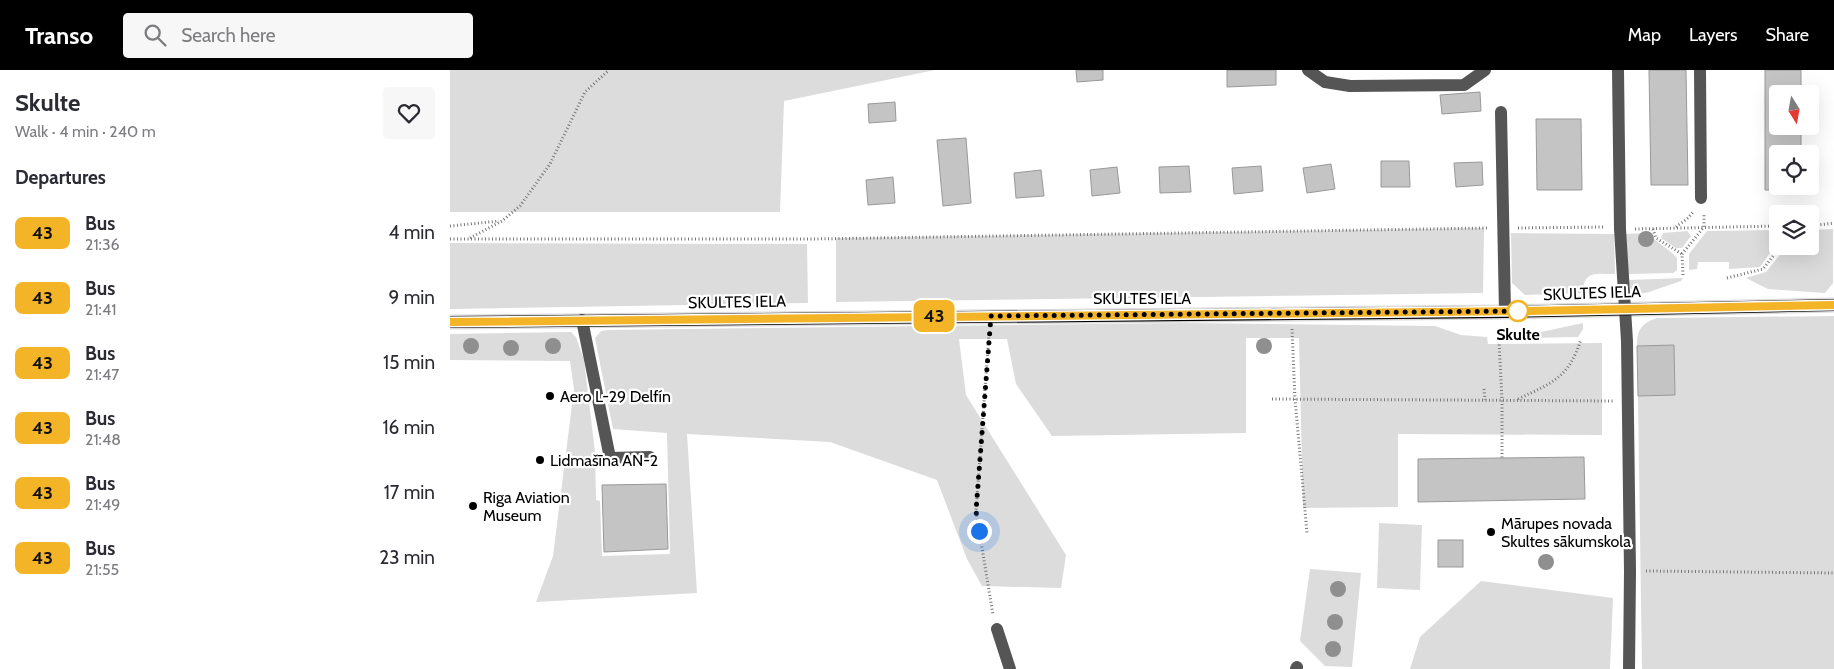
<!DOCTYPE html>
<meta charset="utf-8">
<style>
:root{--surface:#fff;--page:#f7f7f7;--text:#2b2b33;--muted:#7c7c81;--accent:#000}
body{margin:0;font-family:Cabin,sans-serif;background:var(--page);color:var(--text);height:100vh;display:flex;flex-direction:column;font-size:19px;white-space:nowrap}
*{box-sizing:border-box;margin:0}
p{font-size:16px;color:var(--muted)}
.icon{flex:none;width:28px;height:28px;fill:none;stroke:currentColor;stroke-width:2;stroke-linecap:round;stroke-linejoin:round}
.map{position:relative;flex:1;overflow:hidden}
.sheet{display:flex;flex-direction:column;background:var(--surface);width:450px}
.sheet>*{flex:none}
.badge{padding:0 10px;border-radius:8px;font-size:18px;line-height:32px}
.needle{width:32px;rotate:169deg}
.tools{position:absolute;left:1319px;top:15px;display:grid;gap:10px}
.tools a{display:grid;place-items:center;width:50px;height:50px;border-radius:5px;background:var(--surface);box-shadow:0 5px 20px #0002;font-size:25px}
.you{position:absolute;width:25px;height:25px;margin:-12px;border:4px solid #fff;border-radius:50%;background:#1a73e8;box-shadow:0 0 0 8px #1a73e833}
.map>.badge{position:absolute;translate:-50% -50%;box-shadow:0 0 0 2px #fff}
h2{padding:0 15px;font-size:19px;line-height:45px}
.round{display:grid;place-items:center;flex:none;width:52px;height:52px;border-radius:5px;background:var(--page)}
.overview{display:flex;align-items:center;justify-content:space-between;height:85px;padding:0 15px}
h1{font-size:24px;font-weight:700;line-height:38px}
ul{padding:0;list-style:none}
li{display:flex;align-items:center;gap:15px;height:65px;padding:0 15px}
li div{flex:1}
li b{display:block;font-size:19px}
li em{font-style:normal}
li .badge{min-width:55px;font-weight:700;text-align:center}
header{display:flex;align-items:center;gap:30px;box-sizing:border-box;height:70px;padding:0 25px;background:var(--accent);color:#fff}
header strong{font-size:24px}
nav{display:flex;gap:28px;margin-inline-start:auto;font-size:18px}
.search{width:350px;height:45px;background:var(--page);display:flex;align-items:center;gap:12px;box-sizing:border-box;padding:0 18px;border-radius:5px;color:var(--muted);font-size:19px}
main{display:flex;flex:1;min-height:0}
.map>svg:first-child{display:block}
.green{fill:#dcdcdc}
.building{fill:#c4c4c4;stroke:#999}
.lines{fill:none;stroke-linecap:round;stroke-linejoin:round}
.major-casing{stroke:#dbdbdb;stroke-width:15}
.path{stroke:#777;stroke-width:3;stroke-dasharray:1 2.5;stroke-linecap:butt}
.minor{stroke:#555;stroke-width:12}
.major{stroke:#000;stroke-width:12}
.tree{fill:#8f8f8f}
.line-casing{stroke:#fff;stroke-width:11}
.line{stroke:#f4b427;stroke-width:8}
.walk{stroke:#000;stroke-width:5;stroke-dasharray:0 9}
.stop-dot{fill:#fff;stroke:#f4b427;stroke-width:2.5}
.poi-dot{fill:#000;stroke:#fff;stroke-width:2}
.labels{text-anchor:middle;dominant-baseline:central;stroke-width:4.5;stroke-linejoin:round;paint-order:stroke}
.street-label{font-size:16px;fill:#000;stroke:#fff}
.stop-label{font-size:16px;font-weight:bold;fill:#000;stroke:#fff}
.poi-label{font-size:16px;fill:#000;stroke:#fff;text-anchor:start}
</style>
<header>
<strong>Transo</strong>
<div class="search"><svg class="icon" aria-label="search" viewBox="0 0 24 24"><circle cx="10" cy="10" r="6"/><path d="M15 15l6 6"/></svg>Search here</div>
<nav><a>Map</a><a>Layers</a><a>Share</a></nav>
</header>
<main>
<section class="sheet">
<div class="overview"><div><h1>Skulte</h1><p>Walk · 4 min · 240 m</p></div><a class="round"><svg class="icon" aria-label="heart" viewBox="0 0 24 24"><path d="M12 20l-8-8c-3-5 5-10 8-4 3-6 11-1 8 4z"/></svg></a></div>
<h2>Departures</h2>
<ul>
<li><span class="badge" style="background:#f4b427;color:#111">43</span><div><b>Bus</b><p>21:36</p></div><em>4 min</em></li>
<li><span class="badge" style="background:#f4b427;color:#111">43</span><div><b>Bus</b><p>21:41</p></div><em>9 min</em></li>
<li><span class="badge" style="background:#f4b427;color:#111">43</span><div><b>Bus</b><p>21:47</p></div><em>15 min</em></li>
<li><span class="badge" style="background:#f4b427;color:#111">43</span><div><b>Bus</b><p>21:48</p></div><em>16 min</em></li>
<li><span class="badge" style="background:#f4b427;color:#111">43</span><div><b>Bus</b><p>21:49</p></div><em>17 min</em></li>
<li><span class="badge" style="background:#f4b427;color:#111">43</span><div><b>Bus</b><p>21:55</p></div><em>23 min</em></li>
</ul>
</section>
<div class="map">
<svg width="1384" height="599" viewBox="0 0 1384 599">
<rect width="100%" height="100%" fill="#fff"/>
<!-- green -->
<g class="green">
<polygon points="0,0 485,0 334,31 330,142 0,142"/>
<polygon points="1034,158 1033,223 386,232 386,168"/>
<polygon points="1383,159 1383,213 1375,223 1318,219 1296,208 1316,202 1337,176 1360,176 1360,160"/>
<polygon points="1327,160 1327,173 1310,197 1279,199 1279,192 1248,192 1247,199 1239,200 1239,184 1257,161"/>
<polygon points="1237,161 1241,166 1232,178 1226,178 1211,168 1213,163"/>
<path d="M1061,163L1164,164L1165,204C1147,204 1133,200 1133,223L1075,225L1062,213Z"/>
<polygon points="1196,163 1222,183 1227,188 1227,200 1223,203 1177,204 1175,164"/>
<polygon points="0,173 357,174 358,233 0,239"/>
<polygon points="1233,208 1231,211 1196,223 1182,223 1178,210"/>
<path d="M1384,246V599H1192L1188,326L1225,324L1224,276H1187C1187,259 1192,253 1207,248Z"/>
<polygon points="732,253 985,256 1011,265 1037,267 1038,274 1152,273 1152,365 948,364 948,437 853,438 849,268 796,268 796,363 602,366 566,314 557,269 509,269 516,325 616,485 611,518 532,516 517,489 487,410 380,372 237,364 247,523 86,532 103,486 124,319 120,291 0,290 0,264 121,262 126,267 134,290 145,382 146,430 150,431 152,486 220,484 217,363 163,359 145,268 151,261 158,260"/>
<polygon points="1133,253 1133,259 1128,267 1076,268 1077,265"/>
<polygon points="929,453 972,455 970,520 927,518"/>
<polygon points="860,499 911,503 902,597 875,596 850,571"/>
<polygon points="1031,511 1163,528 1160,599 960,599 970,567"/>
</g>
<!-- building -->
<g class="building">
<polygon points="626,0 653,0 653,10 627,12"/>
<polygon points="777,0 826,0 826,15 777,17"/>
<polygon points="1199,0 1236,0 1238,115 1201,115"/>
<polygon points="1315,0 1351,0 1351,24 1328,24 1328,56 1351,56 1351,84 1328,84 1328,116 1351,116 1351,120 1315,120"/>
<polygon points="1030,22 1031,41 992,44 990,25"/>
<polygon points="445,32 446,51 419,53 418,34"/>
<polygon points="1086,49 1131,49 1132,120 1087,120"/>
<polygon points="516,68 521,133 493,136 487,70"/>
<polygon points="931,91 959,91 960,117 931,117"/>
<polygon points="1032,92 1033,115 1006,117 1004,93"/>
<polygon points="881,94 885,119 857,123 853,98"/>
<polygon points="739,96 741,122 710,123 709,97"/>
<polygon points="811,96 813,121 784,124 782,98"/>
<polygon points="667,97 670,123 642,126 640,100"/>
<polygon points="591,100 594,126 566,128 564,103"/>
<polygon points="443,107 445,133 418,135 416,110"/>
<polygon points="1224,275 1225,325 1188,326 1187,276"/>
<polygon points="1134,387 1135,429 968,432 968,389"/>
<polygon points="216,414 218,479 154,482 152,415"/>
<rect x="988" y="470" width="25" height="27"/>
</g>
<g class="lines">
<!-- major casing -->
<g class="major-casing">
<polyline id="major" points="0,252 1055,242 1384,235"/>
</g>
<!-- path -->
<g class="path">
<polyline points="0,156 49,151"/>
<polyline points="1360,156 1384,153"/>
<polyline points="1226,157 1238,148 1244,141"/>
<polyline points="1068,158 1154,157"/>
<polyline points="1185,159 1328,156"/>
<polyline points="1203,159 1206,168 1232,184"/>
<polyline points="20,168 52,151 70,136 100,94 135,22 159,0"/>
<polyline points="0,169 362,169 1037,158"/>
<polyline points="1233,205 1232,184 1254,157 1254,143"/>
<polyline points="1277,208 1313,199 1331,176"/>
<polyline points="842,259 845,329 857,463"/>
<polyline points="539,264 526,441 543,545"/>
<polyline points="1049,271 1052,330 1052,388"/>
<polyline points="1034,319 1035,330"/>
<polyline points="822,329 1163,331"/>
<path d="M1068,329C1102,313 1119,308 1131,269"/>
<polyline points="1196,501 1384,503"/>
</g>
<!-- minor -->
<g class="minor">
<polyline points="858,0 875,12 900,16 1014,15 1035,0"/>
<polyline points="1168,0 1170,159 1177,271 1180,501 1179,599"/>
<polyline points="1250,0 1251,128"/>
<polyline points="1051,42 1055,242"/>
<polyline points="132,250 160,388 200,387"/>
<polyline points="547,559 560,599"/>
<polyline points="846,599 847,597"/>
</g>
<!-- major -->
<use href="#major" class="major"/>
</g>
<!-- trees -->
<g class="tree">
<circle cx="1196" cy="169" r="8"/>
<circle cx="21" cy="276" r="8"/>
<circle cx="103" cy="276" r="8"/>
<circle cx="814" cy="276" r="8"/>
<circle cx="61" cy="278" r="8"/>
<circle cx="1096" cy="492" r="8"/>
<circle cx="888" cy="519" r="8"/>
<circle cx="885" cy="552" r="8"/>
<circle cx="883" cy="579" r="8"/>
</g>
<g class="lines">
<!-- line casing -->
<g class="line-casing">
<polyline id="line" points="0,252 1078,241 1384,235"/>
</g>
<!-- line -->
<use href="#line" class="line"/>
<!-- walk -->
<polyline class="walk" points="529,461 526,441 541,246 1068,241"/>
</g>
<!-- markers -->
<circle class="stop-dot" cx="1068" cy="241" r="10"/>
<g class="poi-dot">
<circle cx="100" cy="326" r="5"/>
<circle cx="90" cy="390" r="5"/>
<circle cx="23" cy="436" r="5"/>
<circle cx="1041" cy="462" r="5"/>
</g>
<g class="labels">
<!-- street labels -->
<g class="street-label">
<text transform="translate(1142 223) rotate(-2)">SKULTES IELA</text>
<text x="692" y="228">SKULTES IELA</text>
<text transform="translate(287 232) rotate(-1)">SKULTES IELA</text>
</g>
<!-- stop labels -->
<g class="stop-label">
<text x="1068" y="264">Skulte</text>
</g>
<!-- poi labels -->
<g class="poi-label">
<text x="110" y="326">Aero L-29 Delfín</text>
<text x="100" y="390">Lidmašīna AN-2</text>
<text x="33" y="427">Riga Aviation<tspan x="33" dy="18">Museum</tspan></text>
<text x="1051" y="453">Mārupes novada<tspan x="1051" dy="18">Skultes sākumskola</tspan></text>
</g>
</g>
</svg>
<div class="tools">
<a><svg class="needle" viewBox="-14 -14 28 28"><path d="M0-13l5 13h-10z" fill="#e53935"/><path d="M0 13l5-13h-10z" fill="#7c7c81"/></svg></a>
<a><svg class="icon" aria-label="locate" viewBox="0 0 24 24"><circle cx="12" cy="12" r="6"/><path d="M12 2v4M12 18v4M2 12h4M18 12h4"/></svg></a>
<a><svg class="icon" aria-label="layers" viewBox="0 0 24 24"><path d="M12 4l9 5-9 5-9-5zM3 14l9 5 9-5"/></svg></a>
</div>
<div class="you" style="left:529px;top:461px"></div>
<b class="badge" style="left:484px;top:246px;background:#f4b427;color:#111">43</b>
</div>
</main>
